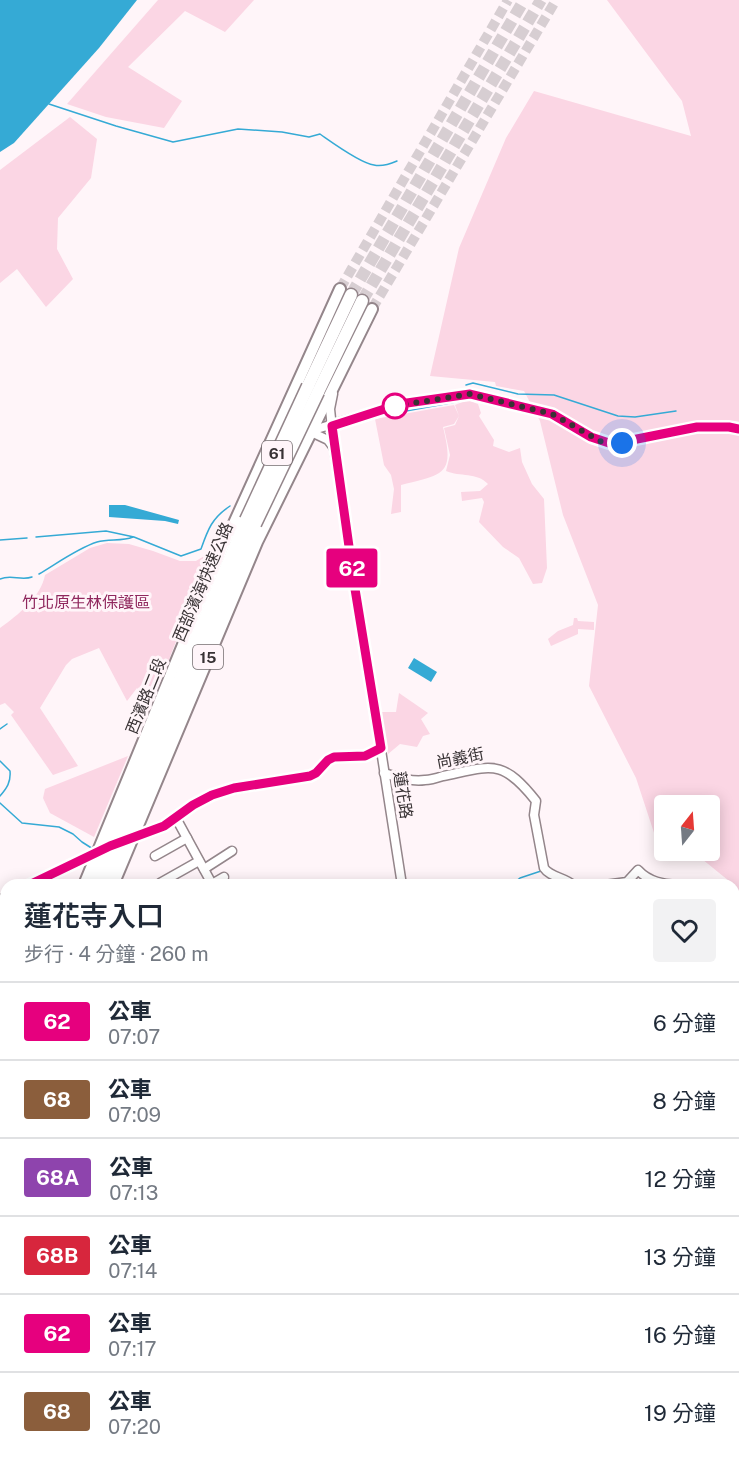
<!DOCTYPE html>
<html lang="zh-TW">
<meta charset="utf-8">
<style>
:root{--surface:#fff;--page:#f2f2f3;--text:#1f2937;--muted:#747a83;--line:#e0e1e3}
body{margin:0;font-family:"Public Sans","Noto Sans TC",sans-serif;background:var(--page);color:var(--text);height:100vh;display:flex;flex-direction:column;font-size:22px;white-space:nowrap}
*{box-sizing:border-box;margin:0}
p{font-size:20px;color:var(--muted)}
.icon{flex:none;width:33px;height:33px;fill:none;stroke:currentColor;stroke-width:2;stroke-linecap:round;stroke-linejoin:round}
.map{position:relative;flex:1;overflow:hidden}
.sheet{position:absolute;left:0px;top:879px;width:740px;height:582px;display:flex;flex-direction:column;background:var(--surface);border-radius:18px 18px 0 0;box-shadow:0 3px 15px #0003}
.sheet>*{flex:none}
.badge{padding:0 12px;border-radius:4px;font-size:21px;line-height:39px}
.needle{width:39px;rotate:17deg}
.buttons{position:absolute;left:654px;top:795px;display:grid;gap:12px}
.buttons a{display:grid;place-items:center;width:66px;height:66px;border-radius:6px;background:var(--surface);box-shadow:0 3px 15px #0003;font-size:30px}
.you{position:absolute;width:30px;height:30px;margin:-15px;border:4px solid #fff;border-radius:50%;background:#1a73e8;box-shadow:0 0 0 9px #1a73e833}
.map>.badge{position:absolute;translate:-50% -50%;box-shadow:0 0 0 3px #fff}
.round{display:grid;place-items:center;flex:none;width:63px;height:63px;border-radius:6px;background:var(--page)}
.overview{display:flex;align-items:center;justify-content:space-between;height:102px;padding:0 24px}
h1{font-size:28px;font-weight:600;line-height:45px}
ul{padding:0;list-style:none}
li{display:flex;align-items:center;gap:18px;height:78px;padding:0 24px;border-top:2px solid var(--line)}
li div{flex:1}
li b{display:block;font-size:22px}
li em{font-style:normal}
li .badge{min-width:66px;font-weight:700;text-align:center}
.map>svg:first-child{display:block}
.green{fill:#fbd6e4}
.water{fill:#35aad5}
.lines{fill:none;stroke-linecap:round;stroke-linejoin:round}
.stream{stroke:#35aad5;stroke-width:1.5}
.major-tunnel{stroke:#d7ced2;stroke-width:10;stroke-dasharray:10 5;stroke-linecap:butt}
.highway-tunnel{stroke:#d7ced2;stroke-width:12;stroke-dasharray:12 6;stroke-linecap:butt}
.minor-casing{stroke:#94868b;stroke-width:11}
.major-casing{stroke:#94868b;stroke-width:14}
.highway-casing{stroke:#94868b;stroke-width:15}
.minor{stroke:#fff;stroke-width:8}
.major{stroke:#fff;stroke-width:10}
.highway{stroke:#fff;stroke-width:12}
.highway-bridge-casing{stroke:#94868b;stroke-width:15;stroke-linecap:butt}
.highway-bridge{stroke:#fff;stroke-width:12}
.line-casing{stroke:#fff;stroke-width:14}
.line{stroke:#e6007e;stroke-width:9}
.walk{stroke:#383234;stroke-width:6;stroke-dasharray:0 10.8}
.stop-dot{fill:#fff;stroke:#e6007e;stroke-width:3}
.labels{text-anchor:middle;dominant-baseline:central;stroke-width:6;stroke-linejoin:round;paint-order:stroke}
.shield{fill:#fff5f9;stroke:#746c6f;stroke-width:1.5}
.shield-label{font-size:15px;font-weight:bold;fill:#383234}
.street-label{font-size:16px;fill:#383234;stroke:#fff5f9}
.park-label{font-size:16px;fill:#90285e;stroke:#fff5f9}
</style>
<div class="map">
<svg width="739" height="1461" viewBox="0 0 739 1461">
<rect width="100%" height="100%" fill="#fff5f9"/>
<!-- green -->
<g class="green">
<polygon points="158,0 254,0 225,32 185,11 128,67 182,101 164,128 106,117 67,104"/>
<polygon points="607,0 739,0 739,929 734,928 734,885 697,855 673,851 710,850 710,806 664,806 664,849 659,848 636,778 589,686 598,605 563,515 540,421 524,391 496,386 495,382 430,376 459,248 506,138 534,91 691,136 682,101"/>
<polygon points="70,117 97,139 91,178 58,218 57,249 73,279 46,307 17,269 0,283 0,170"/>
<path d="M467,400L478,404L481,413L479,416L494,440L493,446L509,452L520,448L522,462L532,484L544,499L547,568L542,583L533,584L519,558L503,547L479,522L484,502L482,498L462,501L461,492L480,491L488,484C477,472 460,477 446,471L450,455L444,428L455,425L459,416L454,424L443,427C455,475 444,474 401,485V512L391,514L394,489L391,475L384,465L375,419L454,405L459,416L455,405Z"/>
<path d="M107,543L129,544L153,551L180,561H196L209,553L193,599L171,654L152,714L137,688L127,701L99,648L72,659L66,665L40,708L78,766L53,775L11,715L14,712L5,703L0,705V628C18,615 41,597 45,575L90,548Z"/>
<polygon points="574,618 577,618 578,621 594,622 594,630 578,629 578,634 551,646 548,639 558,631 573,625"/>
<polygon points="399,693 428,713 421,719 430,734 423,736 417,747 400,744 388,754 380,712 396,712"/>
<polygon points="128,756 94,837 50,813 43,798 45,789"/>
<polygon points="6,933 6,1010 1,1020 0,944"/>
</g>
<!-- water -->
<g class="water">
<polygon points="0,0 137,0 99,48 14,143 0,152"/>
<polygon points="109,505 125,505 179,520 178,524 165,521 109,517"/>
<polygon points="414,658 437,672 431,682 408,668"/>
</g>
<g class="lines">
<!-- stream -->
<g class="stream">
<path d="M49,104L116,126L173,142L238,129L282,132L309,137L320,134C333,143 360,163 374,165C382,167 390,164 397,161"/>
<polyline points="466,385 473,383 518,394 554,395 618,416 635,417 676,411"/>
<polyline points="350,425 384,415 461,401"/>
<path d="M36,537L106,531L134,537L181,556L201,549C208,529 212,518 230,506"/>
<polyline points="0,540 27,538"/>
<path d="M39,574C56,564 78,548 97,542C109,538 121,542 133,537"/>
<path d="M0,579C11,574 21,581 32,577"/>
<polyline points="0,729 7,724"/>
<path d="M0,761L10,771C11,782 7,788 0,796"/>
<polyline points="0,803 22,823 59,827 73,834 82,842 93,849"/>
<polyline points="415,885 465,885"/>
<polyline points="511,885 520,878 541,871"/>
<polyline points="0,916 6,919"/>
<polyline points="734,1024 739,1022"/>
<polyline points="734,1037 739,1035"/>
</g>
<!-- major-tunnel -->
<g class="major-tunnel">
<polyline points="340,289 508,0"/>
<polyline points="372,309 556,0"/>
</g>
<!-- highway-tunnel -->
<g class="highway-tunnel">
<polyline points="351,295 524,0"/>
<polyline points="362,301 541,0"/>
</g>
<!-- minor casing -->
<g class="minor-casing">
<g id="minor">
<polyline points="333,394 330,409 334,448 402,885"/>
<polyline points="310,431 400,404 470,394 552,414 591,437 612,444 697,427 729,427 739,429"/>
<polyline points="311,432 328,440 334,448"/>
<path d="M384,773C397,777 411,782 425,780C431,780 437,778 443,776C492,766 502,758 536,801L534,815L544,868C550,877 564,877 573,885"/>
<polyline points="176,818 212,884 224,877"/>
<polyline points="131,839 164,826 193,805 222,791 310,776 316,773 328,760 334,757 365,756 381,748"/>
<polyline points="155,856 187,838"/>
<polyline points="204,869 232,851"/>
<polyline points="160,883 199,861"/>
<polyline points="29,885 99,852"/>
<path d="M605,885L627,882L638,870C649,882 663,884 678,885"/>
<polyline points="0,900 6,896"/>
<polyline points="734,952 739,964"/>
<polyline points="447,1455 447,1461"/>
</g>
</g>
<!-- major casing -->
<g class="major-casing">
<g id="major">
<polyline points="84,885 225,543 340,289"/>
<polyline points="113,885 257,542 372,309"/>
<polyline points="0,1086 6,1071"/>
<polyline points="0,1161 6,1147"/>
</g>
</g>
<!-- highway casing -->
<g class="highway-casing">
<g id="highway">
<polyline points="308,386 351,295"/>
<polyline points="318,392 362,301"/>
<polyline points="94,885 246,520"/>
<polyline points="105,885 255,524"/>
<polyline points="0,1111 6,1096"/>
<polyline points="0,1137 6,1122"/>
</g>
</g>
<!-- minor -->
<use href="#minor" class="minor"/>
<!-- major -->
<use href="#major" class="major"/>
<!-- highway -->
<use href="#highway" class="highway"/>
<!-- highway-bridge casing -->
<g class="highway-bridge-casing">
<g id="highway-bridge">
<polyline points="246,520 308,386"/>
<polyline points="255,524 318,392"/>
</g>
</g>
<!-- highway-bridge -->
<use href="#highway-bridge" class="highway-bridge"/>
</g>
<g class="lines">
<!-- line casing -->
<g class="line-casing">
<polyline id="line" points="29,885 110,846 164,826 193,805 212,795 234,788 310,776 316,773 328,760 334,757 365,756 381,748 355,589 332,426 400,404 470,394 552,414 591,437 612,444 697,427 729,427 739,429"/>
</g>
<!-- line -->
<use href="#line" class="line"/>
<!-- walk -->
<polyline class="walk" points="395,406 470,394 552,414 602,442 612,444 622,443"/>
</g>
<!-- markers -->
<circle class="stop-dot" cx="395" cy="406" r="12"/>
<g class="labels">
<!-- shield labels -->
<g class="shield">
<rect x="262" y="441" width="30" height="24" rx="4.5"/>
<rect x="193" y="645" width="30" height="24" rx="4.5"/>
</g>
<g class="shield-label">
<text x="277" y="453">61</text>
<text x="208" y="657">15</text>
</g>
<!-- street labels -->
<g class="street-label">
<text transform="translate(203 582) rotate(-67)">西部濱海快速公路</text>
<text transform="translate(146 696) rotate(-68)">西濱路二段</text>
<text transform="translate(460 758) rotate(-11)">尚義街</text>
<text transform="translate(403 795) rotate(81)">蓮花路</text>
</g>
<!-- park labels -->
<g class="park-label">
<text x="86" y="602">竹北原生林保護區</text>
</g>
</g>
</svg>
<div class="buttons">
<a><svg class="needle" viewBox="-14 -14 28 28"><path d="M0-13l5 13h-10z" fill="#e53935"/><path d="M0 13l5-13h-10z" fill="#747a83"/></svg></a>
</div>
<div class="you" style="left:622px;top:443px"></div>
<b class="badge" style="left:352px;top:568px;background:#e6007e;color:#fff">62</b>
<section class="sheet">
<div class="overview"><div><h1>蓮花寺入口</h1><p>步行 · 4 分鐘 · 260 m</p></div><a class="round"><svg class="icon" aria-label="heart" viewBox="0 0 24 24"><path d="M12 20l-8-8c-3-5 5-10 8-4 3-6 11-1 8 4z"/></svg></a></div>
<ul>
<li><span class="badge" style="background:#e6007e;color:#fff">62</span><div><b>公車</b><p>07:07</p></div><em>6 分鐘</em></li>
<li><span class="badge" style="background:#8b5e3c;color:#fff">68</span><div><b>公車</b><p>07:09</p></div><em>8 分鐘</em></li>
<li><span class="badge" style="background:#8e44ad;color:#fff">68A</span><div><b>公車</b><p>07:13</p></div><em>12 分鐘</em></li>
<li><span class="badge" style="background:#d7263d;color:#fff">68B</span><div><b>公車</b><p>07:14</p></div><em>13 分鐘</em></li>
<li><span class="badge" style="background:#e6007e;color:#fff">62</span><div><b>公車</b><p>07:17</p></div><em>16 分鐘</em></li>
<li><span class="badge" style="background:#8b5e3c;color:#fff">68</span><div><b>公車</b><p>07:20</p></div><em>19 分鐘</em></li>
</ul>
</section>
</div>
